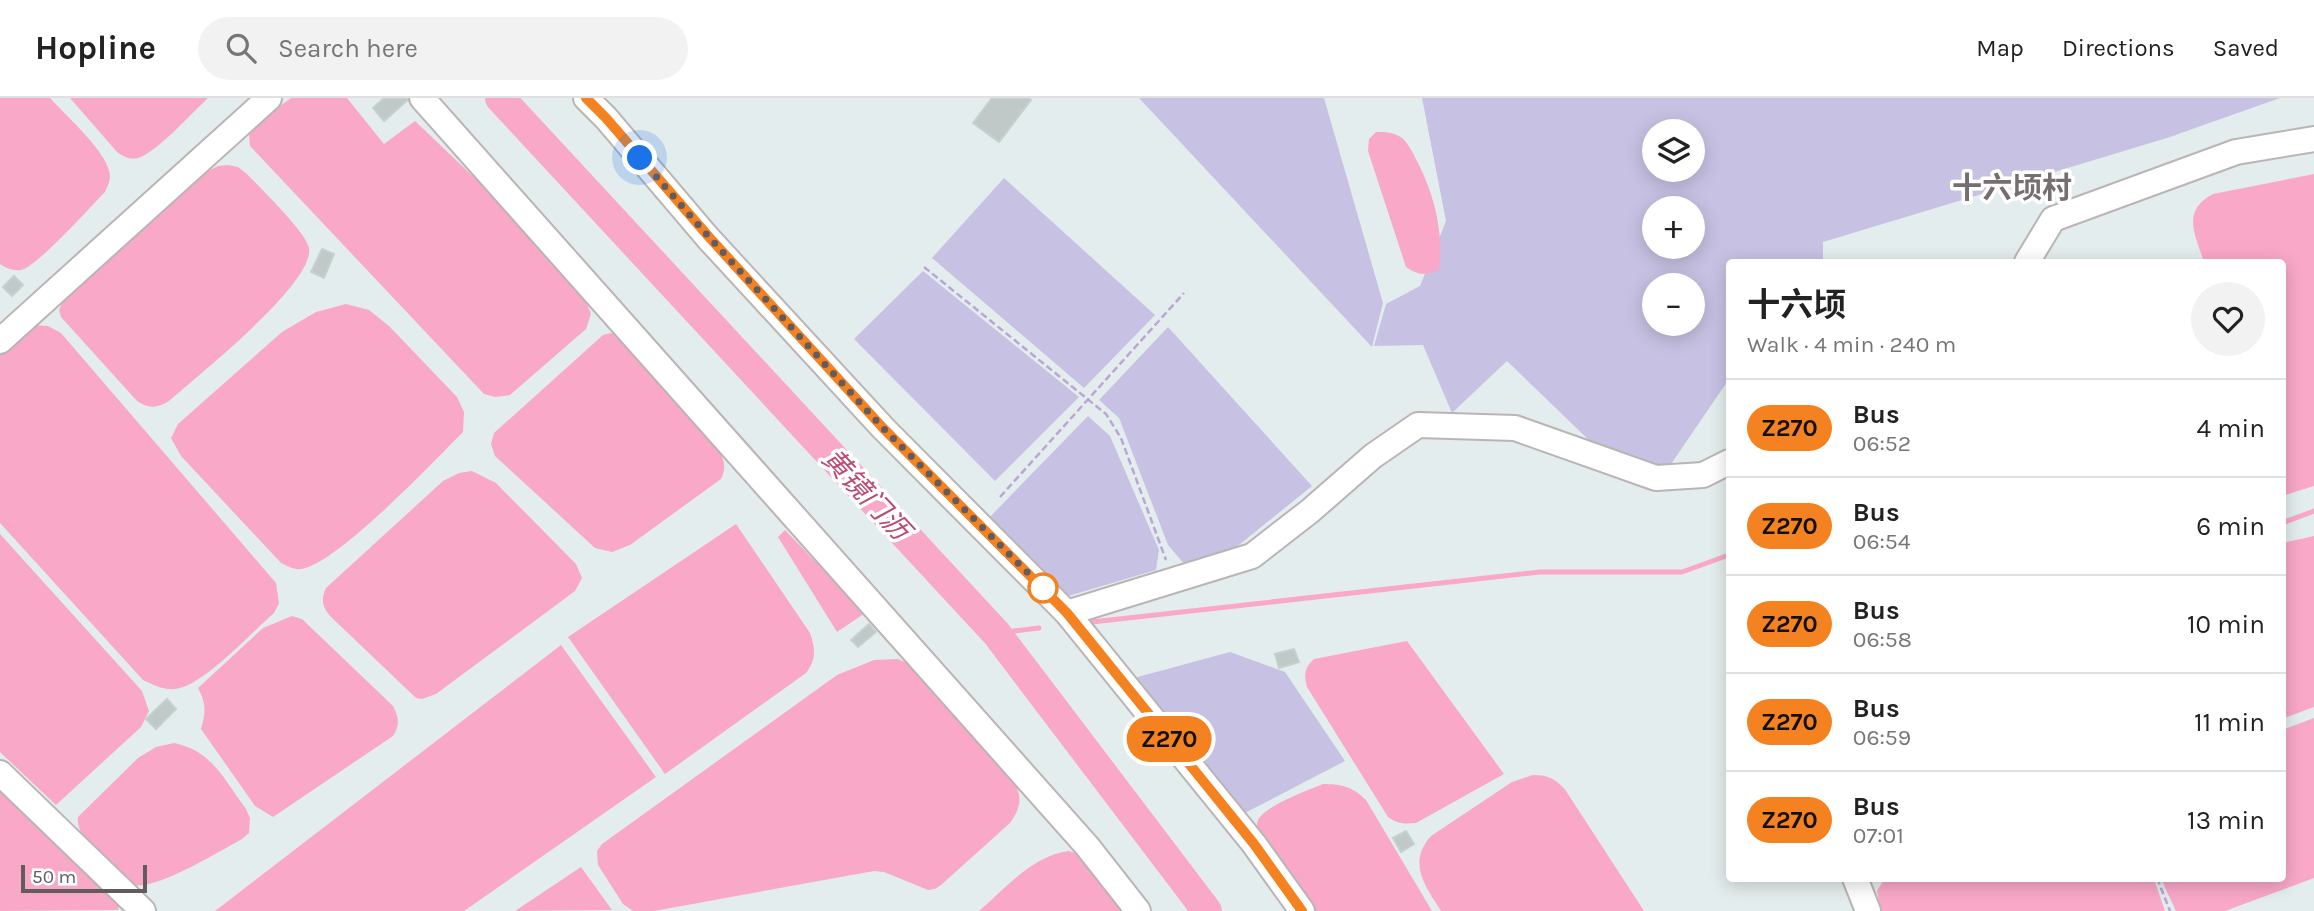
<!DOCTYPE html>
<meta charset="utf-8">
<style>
:root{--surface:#fff;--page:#f2f2f2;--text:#222;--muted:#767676;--line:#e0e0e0}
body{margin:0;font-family:Karla,"Noto Sans SC",sans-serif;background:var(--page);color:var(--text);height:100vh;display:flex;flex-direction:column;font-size:26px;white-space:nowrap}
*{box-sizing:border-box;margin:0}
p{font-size:23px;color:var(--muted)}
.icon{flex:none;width:38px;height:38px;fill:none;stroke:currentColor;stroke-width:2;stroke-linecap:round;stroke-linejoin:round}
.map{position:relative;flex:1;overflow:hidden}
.details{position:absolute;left:1726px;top:161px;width:560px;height:623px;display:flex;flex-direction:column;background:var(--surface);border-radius:7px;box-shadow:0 4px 18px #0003}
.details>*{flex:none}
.badge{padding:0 14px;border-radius:23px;font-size:24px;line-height:46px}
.tools{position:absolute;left:1642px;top:21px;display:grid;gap:14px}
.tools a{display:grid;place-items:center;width:63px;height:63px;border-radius:50%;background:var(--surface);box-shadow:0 4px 18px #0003;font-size:35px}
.scale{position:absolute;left:21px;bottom:18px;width:126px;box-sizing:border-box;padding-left:7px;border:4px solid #635c5e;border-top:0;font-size:19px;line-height:24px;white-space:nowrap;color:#635c5e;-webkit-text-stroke:5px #fff;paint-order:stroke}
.you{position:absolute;width:35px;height:35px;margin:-18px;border:5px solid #fff;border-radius:50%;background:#1a73e8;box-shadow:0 0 0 10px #1a73e833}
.map>.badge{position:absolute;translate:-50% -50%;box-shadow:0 0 0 4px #fff}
.round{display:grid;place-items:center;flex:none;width:74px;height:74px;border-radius:37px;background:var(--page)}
.headline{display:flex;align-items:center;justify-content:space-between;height:119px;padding:0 21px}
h1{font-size:33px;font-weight:700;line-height:52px}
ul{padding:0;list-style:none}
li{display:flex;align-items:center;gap:21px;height:98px;padding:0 21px;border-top:2px solid var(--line)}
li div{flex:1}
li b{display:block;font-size:26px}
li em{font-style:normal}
li .badge{min-width:77px;font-weight:700;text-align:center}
header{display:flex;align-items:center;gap:42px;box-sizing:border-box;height:98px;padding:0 35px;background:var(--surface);border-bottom:2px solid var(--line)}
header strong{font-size:33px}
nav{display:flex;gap:38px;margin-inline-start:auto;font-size:24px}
.search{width:490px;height:63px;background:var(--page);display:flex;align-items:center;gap:18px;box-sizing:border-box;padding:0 24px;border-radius:38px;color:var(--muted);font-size:26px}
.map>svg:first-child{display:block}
.green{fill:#c7c2e3;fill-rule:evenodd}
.water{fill:#f9a8c7}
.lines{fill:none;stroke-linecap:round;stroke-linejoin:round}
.stream{stroke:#f9a8c7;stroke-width:5}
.river{stroke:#f9a8c7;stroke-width:30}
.building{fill:#c0c9c7;stroke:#c2d2cf;stroke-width:2}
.minor-casing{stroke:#bab4b5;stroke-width:28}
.path{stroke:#baa6d4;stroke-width:2.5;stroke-dasharray:7 3.5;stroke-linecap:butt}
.minor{stroke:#fff;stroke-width:24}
.line-casing{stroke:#fff;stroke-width:16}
.line{stroke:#f58220;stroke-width:10}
.walk{stroke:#635c5e;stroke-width:7;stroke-dasharray:0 12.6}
.stop-dot{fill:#fff;stroke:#f58220;stroke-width:3.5}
.labels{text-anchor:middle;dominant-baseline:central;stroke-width:7;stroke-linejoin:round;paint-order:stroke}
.water-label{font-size:28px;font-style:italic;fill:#bb4c6f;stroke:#fff}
.quarter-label{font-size:30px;font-weight:bold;fill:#756d6f;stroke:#fff}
</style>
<header>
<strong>Hopline</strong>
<div class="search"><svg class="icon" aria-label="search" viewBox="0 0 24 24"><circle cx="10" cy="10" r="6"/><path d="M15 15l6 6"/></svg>Search here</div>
<nav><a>Map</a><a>Directions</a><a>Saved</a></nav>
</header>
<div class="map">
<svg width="2314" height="813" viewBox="0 0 2314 813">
<rect width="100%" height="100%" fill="#e4eded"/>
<!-- green -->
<g class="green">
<polygon points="1139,0 1324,0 1383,205 1372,249"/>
<path d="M1422,0H2280L2167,40L1823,144V164H1729V281L1667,372L1594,347L1507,263L1452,315L1423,247L1374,248L1386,206L1420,188L1446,123ZM1654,33H1692V72H1654ZM1654,110H1692V149H1654ZM1654,187H1692V226H1654Z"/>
<polygon points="1004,80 1155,217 1084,290 932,160"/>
<polygon points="923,173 1079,299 995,383 854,241"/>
<polygon points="1168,229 1312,388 1229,455 1185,467 1168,447 1119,320 1099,302"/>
<polygon points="1088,318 1110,338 1159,452 1156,472 1065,499 986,423"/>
<polygon points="1230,554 1285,574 1345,663 1239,718 1134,580"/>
</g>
<!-- water -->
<g class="water">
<path d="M0,0H50C66,18 109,55 110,78C110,84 107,89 105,94C90,109 38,168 21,172C13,173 6,170 0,166Z"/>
<path d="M70,0H208C193,14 156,55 138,60C130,62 124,59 117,54Z"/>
<polygon points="291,0 347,0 384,46 415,23 503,107 585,201 591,216 586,231 510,297 495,299 484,296 250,48 249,36 253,28"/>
<path d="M1376,34C1385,34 1394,34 1402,40C1410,47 1414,58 1419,67C1435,99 1444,137 1439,172C1426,178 1418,177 1406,169L1368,53L1369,41Z"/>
<path d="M228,67L238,69L247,76C260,90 306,134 309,150C315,185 197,278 169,303C157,310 149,311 137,303L61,219L59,212L65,197L204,75L218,68Z"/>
<path d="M2314,76V388L2282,398V164H2204C2195,136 2181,113 2213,96Z"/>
<path d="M346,206L369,212L389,228L457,299L464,314L463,334C434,363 337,466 301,471C294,472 287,468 281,465L181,358L171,340L178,326L282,234L316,214Z"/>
<path d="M32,227L48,228L61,235L276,485L279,505L274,515C252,534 202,589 175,591C163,592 154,587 143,582L0,425V250Z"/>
<path d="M611,235L619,237L626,243L716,349C724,360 727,368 721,381L630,447L612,454L595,450L495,358L491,346L494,335L603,237Z"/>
<path d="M472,373L496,385L576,466L582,480L575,493L436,596L422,601L416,600L331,519C323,510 320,502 326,490L443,383L459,375Z"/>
<path d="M736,426L810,535C815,551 817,560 806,575L665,676L568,539Z"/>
<polygon points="785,432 865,515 837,534 778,439"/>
<polygon points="0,436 142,593 149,613 141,629 56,707 0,654"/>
<polygon points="2314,438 2314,609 2282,621 2282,445"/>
<path d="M292,518L302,521L393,608C399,620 400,627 393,638L273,719L255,708L201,631C206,614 206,605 198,590L263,530Z"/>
<path d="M1407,543L1504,676L1416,725C1404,726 1398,726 1388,719L1307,589C1304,577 1304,570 1314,561Z"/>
<polygon points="561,547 656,679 464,813 215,813"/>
<path d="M898,561L915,569L1011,677C1021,697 1024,705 1010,725L941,787L935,791L928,792L884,774L874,773L654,813H633L623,806L598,767L597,753L602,746L837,577L874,562Z"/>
<polygon points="2314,620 2314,780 2225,813 2176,813 2161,781 2282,780 2282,632"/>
<path d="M174,645C213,653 224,682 246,711L250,720L249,735L242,741C216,755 156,793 130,787C115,772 74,741 78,719L138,660L156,649Z"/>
<path d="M1533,677C1549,677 1556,681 1566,693L1644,813H1441C1425,787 1407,765 1431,738L1512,684Z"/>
<polygon points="0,684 120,804 118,812 0,813"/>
<path d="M1323,686C1342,686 1353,689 1366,702L1432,813H1310L1258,738C1257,733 1256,727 1258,722C1265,708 1308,692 1323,686Z"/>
<path d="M1069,753L1079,756L1124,813H979C1005,791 1033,757 1069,753Z"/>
<polygon points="581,769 612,812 515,813"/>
<polygon points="1885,780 2154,781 2165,813 1881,813 1877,793"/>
</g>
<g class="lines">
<!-- stream -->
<g class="stream">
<polyline points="2282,425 2314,413"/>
<polyline points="1092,524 1540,474 1682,474 1729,457"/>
<polyline points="996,535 1039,530"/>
</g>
<!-- river -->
<polyline class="river" points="500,0 996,535 1207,813"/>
</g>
<!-- building -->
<g class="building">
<polygon points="384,0 410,0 384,23 373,10"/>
<polygon points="992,0 1028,0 1031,2 999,44 973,25"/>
<polygon points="322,151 334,156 324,180 311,174"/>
<polygon points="14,178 23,187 12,198 3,189"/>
<polygon points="869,526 876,534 858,549 851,542"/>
<polygon points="1294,551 1299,564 1279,570 1275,556"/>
<polygon points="167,601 176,611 156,631 146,621"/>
<polygon points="1406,733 1414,746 1401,754 1393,740"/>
</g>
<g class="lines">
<!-- minor casing -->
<g class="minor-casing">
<g id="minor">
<polyline points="422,0 1087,748 1138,813"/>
<polyline points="586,0 606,20 708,140 883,330 1067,515 1254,746 1302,813"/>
<polyline points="2027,164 2053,121 2236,54 2314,41"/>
<polyline points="0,243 269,0"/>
<polyline points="1067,515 1252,458 1310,413 1373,358 1418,327 1515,330 1656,380 1703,377 1729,364"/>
<polyline points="0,675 143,813"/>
<polyline points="1855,780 1868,813"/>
</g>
</g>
<!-- path -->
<g class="path">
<polyline points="924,169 1106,316 1121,340 1166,462"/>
<polyline points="1000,399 1184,195"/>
<polyline points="2157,780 2170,813"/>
</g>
<!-- minor -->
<use href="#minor" class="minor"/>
</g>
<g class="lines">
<!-- line casing -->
<g class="line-casing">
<polyline id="line" points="586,0 606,20 709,139 883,330 1067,515 1254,746 1302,813"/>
</g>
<!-- line -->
<use href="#line" class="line"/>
<!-- walk -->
<polyline class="walk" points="640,60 709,139 883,330 1049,496 1043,490"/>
</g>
<!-- markers -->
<circle class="stop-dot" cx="1043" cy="490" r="14"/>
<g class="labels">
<!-- water labels -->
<g class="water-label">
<text transform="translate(866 396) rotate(47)">黄镜门沥</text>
</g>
<!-- quarter labels -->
<g class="quarter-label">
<text x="2012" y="90">十六顷村</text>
</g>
</g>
</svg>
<div class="tools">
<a><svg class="icon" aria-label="layers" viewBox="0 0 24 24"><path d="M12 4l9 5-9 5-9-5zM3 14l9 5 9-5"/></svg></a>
<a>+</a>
<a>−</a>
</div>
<div class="scale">50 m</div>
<div class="you" style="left:640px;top:60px"></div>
<b class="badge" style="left:1169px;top:641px;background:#f58220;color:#111">Z270</b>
<section class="details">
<div class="headline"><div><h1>十六顷</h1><p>Walk · 4 min · 240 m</p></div><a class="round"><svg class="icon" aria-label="heart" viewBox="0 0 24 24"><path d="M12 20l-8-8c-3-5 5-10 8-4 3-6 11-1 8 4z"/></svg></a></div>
<ul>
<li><span class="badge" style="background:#f58220;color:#111">Z270</span><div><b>Bus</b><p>06:52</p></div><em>4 min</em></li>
<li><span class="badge" style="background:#f58220;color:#111">Z270</span><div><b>Bus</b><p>06:54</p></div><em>6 min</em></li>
<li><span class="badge" style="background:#f58220;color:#111">Z270</span><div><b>Bus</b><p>06:58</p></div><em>10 min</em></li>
<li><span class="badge" style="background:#f58220;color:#111">Z270</span><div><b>Bus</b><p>06:59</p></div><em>11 min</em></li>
<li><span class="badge" style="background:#f58220;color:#111">Z270</span><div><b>Bus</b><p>07:01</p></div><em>13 min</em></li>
</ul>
</section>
</div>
